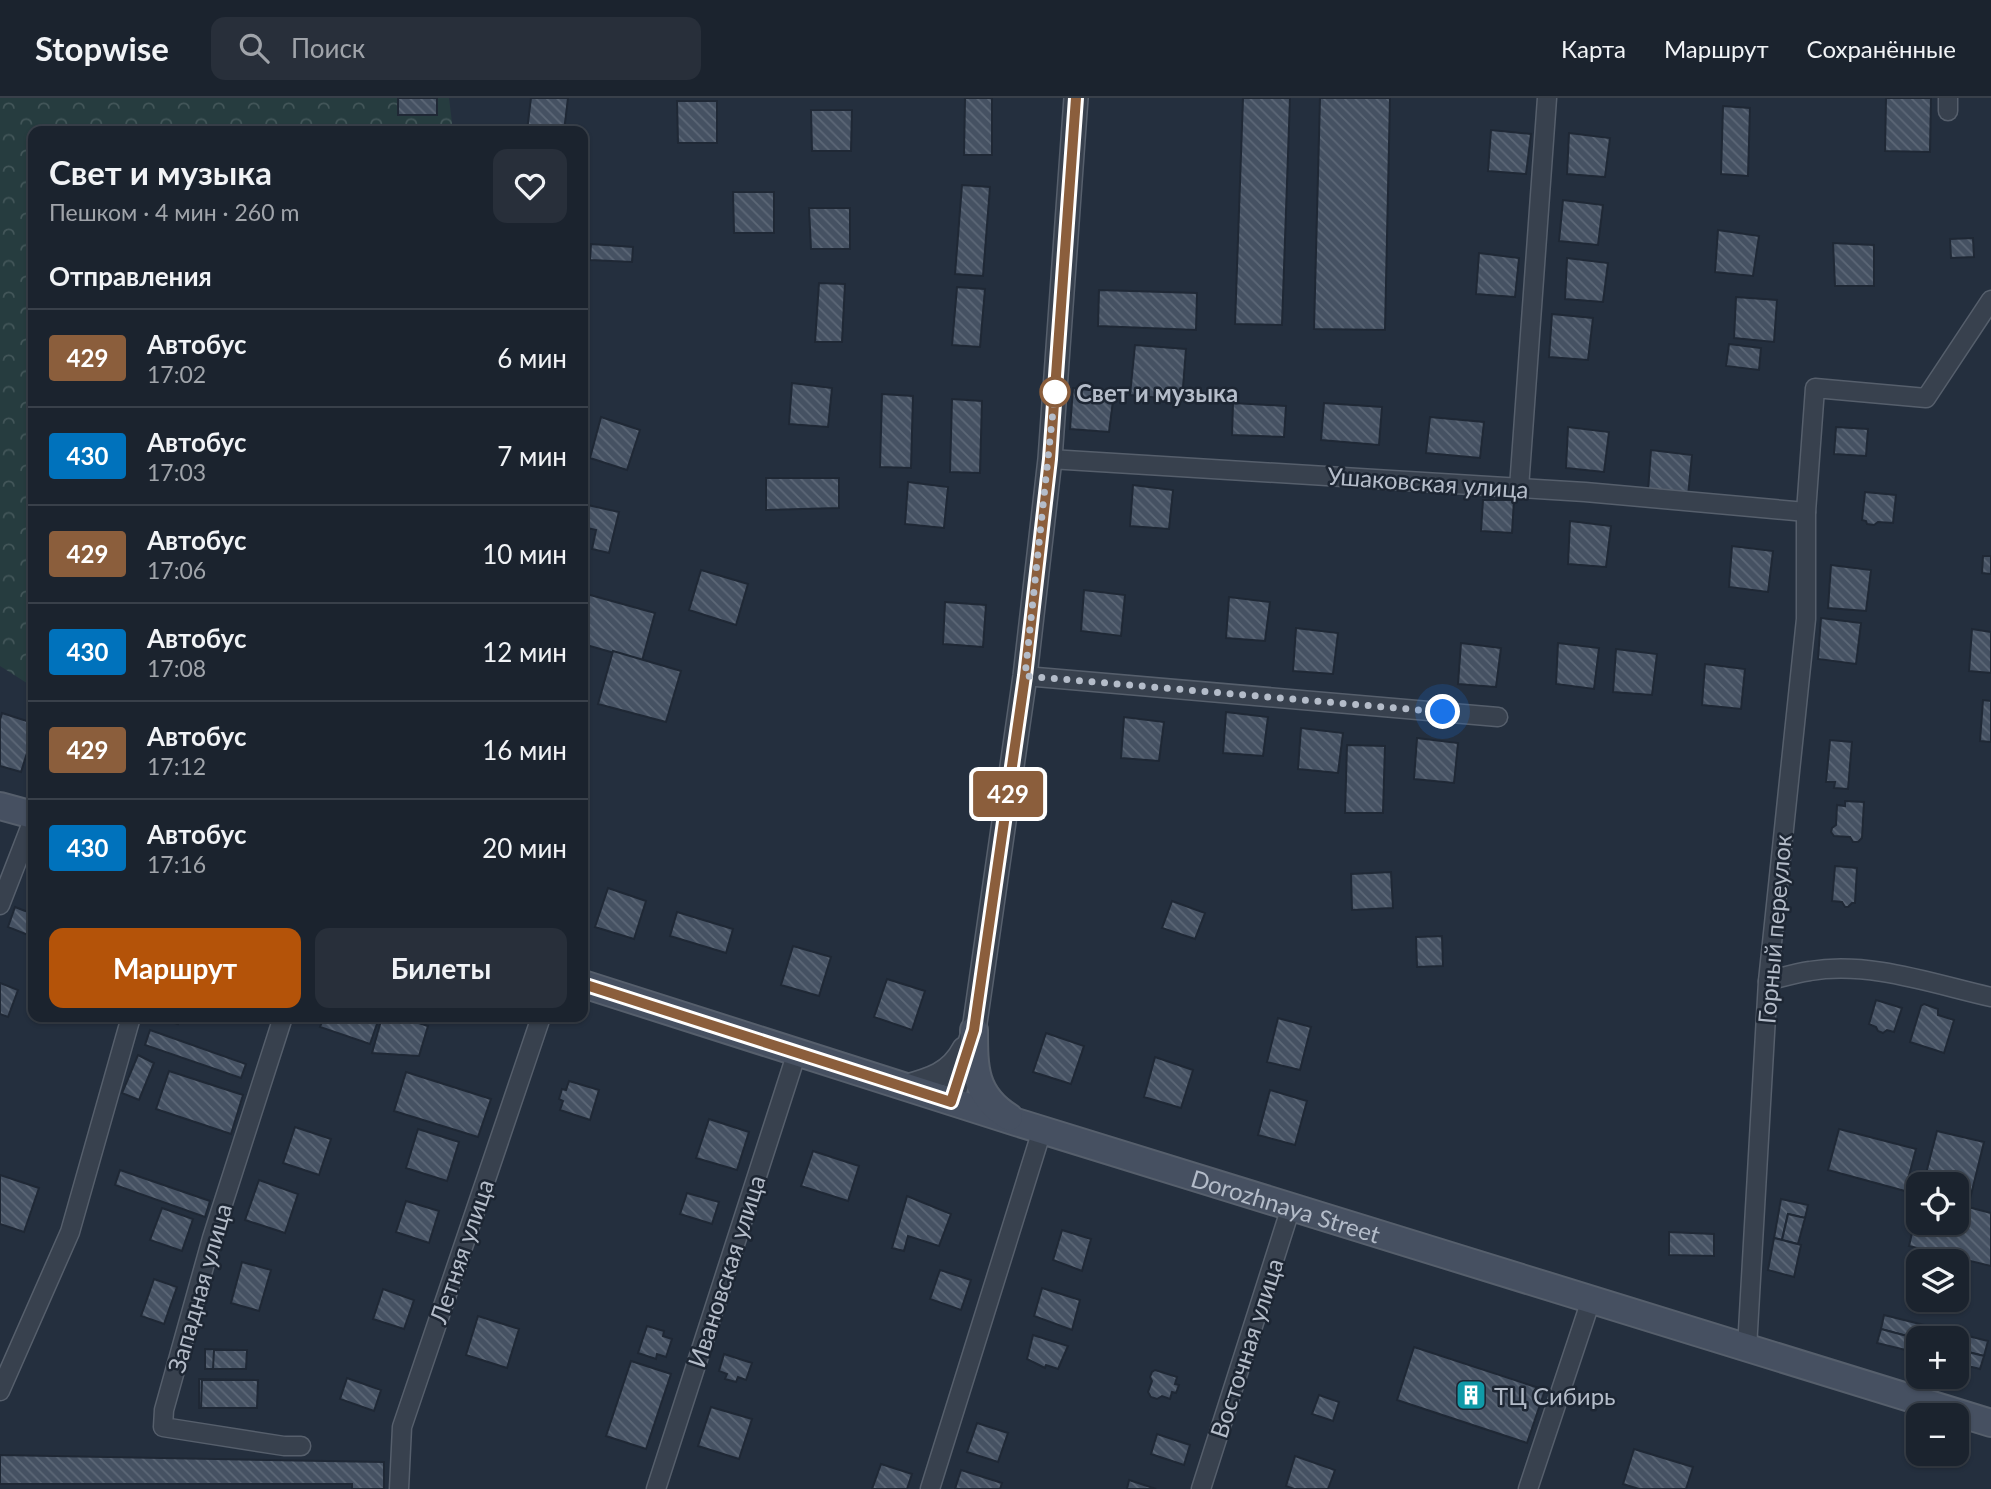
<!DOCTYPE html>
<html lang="ru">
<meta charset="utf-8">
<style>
:root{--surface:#1b232e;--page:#282f3a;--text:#f1f3f6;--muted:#a0a4aa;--line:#39404a;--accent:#b45309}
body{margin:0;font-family:Lato,sans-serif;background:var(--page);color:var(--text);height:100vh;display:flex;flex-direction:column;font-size:26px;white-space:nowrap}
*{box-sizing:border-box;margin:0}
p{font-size:23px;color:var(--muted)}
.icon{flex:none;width:38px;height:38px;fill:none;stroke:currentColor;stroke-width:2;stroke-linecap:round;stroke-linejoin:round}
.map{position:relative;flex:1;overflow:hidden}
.drawer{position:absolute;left:28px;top:28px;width:560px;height:896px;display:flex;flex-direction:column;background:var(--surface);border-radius:14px;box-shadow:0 2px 5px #0004,0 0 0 2px var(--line)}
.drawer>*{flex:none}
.badge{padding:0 14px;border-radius:5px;font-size:24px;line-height:46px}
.buttons{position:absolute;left:1906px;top:1074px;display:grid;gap:14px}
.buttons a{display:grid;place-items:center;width:63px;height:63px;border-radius:14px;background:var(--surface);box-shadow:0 2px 5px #0004,0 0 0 2px var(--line);font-size:35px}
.you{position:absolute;width:35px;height:35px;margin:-18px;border:5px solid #fff;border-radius:50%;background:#1a73e8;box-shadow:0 0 0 10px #1a73e833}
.map>.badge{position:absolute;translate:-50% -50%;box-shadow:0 0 0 4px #fff}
h2{padding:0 21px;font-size:26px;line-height:63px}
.round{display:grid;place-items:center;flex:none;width:74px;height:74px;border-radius:14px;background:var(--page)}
.head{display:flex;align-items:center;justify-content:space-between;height:119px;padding:0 21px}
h1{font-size:33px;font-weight:700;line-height:52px}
.button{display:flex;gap:14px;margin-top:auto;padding:14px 21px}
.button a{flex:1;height:80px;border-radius:14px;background:var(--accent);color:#fff;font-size:28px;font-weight:700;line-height:80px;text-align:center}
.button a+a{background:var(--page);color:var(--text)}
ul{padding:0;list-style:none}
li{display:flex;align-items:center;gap:21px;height:98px;padding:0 21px;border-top:2px solid var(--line)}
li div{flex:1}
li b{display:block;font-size:26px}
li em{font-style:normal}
li .badge{min-width:77px;font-weight:700;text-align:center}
header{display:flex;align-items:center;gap:42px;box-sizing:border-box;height:98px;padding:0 35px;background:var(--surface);border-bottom:2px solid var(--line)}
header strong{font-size:33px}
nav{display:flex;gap:38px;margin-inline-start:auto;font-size:24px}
.search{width:490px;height:63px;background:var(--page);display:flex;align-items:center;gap:18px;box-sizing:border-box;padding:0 24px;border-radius:14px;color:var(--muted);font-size:26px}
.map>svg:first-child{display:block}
.forest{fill:url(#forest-crowns)}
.building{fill:url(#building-back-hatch);stroke:#1f2835;stroke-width:2}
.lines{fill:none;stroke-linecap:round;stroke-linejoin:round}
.minor-casing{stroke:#565f6c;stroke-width:21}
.tertiary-casing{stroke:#565f6c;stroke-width:26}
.secondary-casing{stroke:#565f6c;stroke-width:30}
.minor{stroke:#38414e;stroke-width:18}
.tertiary{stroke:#38414e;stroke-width:23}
.secondary{stroke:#465061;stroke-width:26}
.line-casing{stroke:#fff;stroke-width:16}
.line{stroke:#8b5e3c;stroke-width:10}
.walk{stroke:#b4bcc9;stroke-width:7;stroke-dasharray:0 12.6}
.stop-dot{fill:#fff;stroke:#8b5e3c;stroke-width:3.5}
.labels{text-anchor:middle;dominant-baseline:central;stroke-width:5;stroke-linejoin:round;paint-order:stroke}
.stop-label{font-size:24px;font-weight:bold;fill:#b4bcc9;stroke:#1d2633;text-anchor:start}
.street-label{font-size:24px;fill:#b4bcc9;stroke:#1d2633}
.poi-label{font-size:24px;fill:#b4bcc9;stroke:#1d2633;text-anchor:start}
</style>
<header>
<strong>Stopwise</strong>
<div class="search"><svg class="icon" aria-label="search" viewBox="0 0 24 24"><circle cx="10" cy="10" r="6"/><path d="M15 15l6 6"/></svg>Поиск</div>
<nav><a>Карта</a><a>Маршрут</a><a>Сохранённые</a></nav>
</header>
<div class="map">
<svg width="1991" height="1391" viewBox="0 0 1991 1391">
<defs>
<pattern id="forest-crowns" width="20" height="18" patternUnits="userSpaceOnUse" patternTransform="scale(1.75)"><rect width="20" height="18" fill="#263c3f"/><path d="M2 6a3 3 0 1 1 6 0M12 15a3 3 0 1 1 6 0" fill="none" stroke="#435659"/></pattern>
<pattern id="building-back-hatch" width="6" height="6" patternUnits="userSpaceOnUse" patternTransform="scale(1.75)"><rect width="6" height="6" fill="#455162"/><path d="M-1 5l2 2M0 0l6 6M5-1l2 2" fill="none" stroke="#5d6877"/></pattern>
</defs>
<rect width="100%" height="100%" fill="#242f3e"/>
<!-- forest -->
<polygon class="forest" points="0,0 449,0 453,33 33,33 33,589 0,568"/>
<!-- building -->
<g class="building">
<rect x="398" y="0" width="39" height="17"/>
<polygon points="531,0 568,0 564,33 527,33"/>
<polygon points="965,0 992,0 992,57 964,57"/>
<polygon points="1243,0 1290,0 1282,227 1235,226"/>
<polygon points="1320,0 1390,0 1385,232 1314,231"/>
<polygon points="1886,0 1931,0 1930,54 1885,53"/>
<polygon points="677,3 717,3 717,45 678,45"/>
<polygon points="1723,8 1750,10 1748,78 1721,76"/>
<polygon points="811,12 852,12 851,53 812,53"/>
<polygon points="1491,32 1531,36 1526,76 1488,73"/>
<polygon points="1569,35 1610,40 1605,79 1567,76"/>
<polygon points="962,87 990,89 983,178 955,176"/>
<polygon points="733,94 774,94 774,135 734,135"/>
<polygon points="1563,102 1603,107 1598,147 1559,143"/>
<polygon points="809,110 850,110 850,151 811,151"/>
<polygon points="1718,132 1759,138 1753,178 1715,174"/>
<polygon points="1973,140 1974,159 1951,160 1950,141"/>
<polygon points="1833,145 1874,147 1874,188 1835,188"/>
<polygon points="591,146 633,149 632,164 590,162"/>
<polygon points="1479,155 1519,160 1515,199 1476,196"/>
<polygon points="1567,160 1608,165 1603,204 1565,201"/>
<polygon points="819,185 845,186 842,244 815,244"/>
<polygon points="957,189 985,191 980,249 952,247"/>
<polygon points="1099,192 1197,195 1196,232 1098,228"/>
<polygon points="1736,199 1777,202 1774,244 1734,240"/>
<polygon points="1552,216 1593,220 1588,262 1549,259"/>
<polygon points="1729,246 1761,250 1759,272 1726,268"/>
<polygon points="1135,247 1186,251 1182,302 1130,297"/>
<polygon points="792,285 832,290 828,329 789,326"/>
<polygon points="1073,290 1114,295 1109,334 1070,331"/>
<polygon points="882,296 913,298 911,370 880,369"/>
<polygon points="952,301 982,303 980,375 950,374"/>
<polygon points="1233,305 1286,308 1284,339 1232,337"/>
<polygon points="1324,305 1382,309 1379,347 1321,342"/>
<polygon points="601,319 640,332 627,372 590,360"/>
<polygon points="1430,319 1484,324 1480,360 1426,355"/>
<polygon points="1568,329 1609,334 1604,374 1566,370"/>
<polygon points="1836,329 1868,331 1866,358 1834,356"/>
<polygon points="1651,352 1692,357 1688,398 1648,393"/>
<polygon points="766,380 839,380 839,410 766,412"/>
<polygon points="908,384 948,389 944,430 905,426"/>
<polygon points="1133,387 1173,392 1169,431 1130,428"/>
<polygon points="1865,394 1896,397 1893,425 1878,424 1874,427 1867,426 1866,423 1862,422"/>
<polygon points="1483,402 1514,402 1512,435 1481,433"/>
<polygon points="583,406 619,414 609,455 592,451 596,432 583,429"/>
<polygon points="1570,423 1611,428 1606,469 1568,466"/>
<polygon points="1732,448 1773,453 1768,494 1729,489"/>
<polygon points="1983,458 1991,458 1991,476 1982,475"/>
<polygon points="1831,467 1871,472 1866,513 1828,510"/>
<polygon points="701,472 748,486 736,527 689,512"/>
<polygon points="1084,492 1125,497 1121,538 1081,533"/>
<polygon points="583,495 655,515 642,563 583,546"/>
<polygon points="1229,499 1270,504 1265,543 1226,540"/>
<polygon points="945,504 986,507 983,549 943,546"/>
<polygon points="1821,520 1861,525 1856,566 1818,561"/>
<polygon points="1296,530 1338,535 1333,576 1293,573"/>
<polygon points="1972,531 1991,534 1991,575 1969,573"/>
<polygon points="1461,545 1501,550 1496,589 1458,586"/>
<polygon points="1558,545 1599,550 1594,591 1556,586"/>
<polygon points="1616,551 1657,556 1652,597 1613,594"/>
<polygon points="613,553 681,573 666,624 598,606"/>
<polygon points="1705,566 1745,571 1741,611 1702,607"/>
<polygon points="1983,602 1991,603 1991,644 1980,643"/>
<polygon points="1226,614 1268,619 1263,658 1223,655"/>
<polygon points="2,615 33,625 33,636 21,674 0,668 0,622"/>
<polygon points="1124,619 1164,624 1159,663 1121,660"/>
<polygon points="1301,630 1343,635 1338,675 1298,671"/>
<polygon points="1417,640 1458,645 1454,685 1414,681"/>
<polygon points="1830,642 1852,644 1848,691 1834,690 1835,684 1826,684"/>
<polygon points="1347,647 1385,648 1383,715 1345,715"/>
<polygon points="1845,703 1864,704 1862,740 1858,744 1853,744 1850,739 1834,738 1831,734 1832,730 1836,727 1837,707 1845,708"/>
<polygon points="1835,768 1857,770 1855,805 1852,805 1848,809 1845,809 1842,804 1832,803"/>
<polygon points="1391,774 1393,810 1352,812 1351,776"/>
<polygon points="608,790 646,803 634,841 595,829"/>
<polygon points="1172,803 1205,815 1195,841 1162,830"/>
<polygon points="15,809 33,816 33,839 8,829"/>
<polygon points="677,814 733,831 726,855 670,838"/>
<polygon points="1442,838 1443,868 1417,869 1416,839"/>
<polygon points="793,848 831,859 819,898 781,887"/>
<polygon points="887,881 925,893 912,932 874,919"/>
<polygon points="0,885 18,892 8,919 0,916"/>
<polygon points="1876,902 1902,910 1894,934 1887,932 1883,935 1878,933 1876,929 1869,926"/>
<polygon points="1924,906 1938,911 1938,917 1954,922 1944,955 1910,944 1921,908"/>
<polygon points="154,919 180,919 178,926"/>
<polygon points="324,919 364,919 378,923 370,946 320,929"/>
<polygon points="382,919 400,919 428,928 419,958 372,955"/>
<polygon points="1278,920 1311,929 1300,972 1267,964"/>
<polygon points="150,932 246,966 241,980 145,947"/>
<polygon points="1046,935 1084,948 1071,986 1033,974"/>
<polygon points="138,957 154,965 139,1002 122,995"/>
<polygon points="1155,959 1193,972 1181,1010 1144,999"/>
<polygon points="169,973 243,997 231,1036 156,1011"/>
<polygon points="406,974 491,1001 478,1039 394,1013"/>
<polygon points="569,983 599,992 590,1022 560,1012 563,1003 559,1001 562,991 566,992"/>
<polygon points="1270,992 1307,1003 1295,1047 1258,1037"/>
<polygon points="709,1021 749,1034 737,1072 696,1060"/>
<polygon points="295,1029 331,1041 319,1077 283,1065"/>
<polygon points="418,1031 459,1044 447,1083 406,1070"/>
<polygon points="1839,1031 1916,1051 1905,1093 1828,1072"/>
<polygon points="1937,1033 1984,1044 1968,1109 1991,1115 1991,1168 1909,1148 1918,1109 1918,1125 1956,1125 1956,1087 1923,1087"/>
<polygon points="813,1053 859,1068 848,1103 801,1088"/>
<polygon points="120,1072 210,1103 205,1119 115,1087"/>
<polygon points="0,1077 39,1090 24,1134 0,1126"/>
<polygon points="259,1082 298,1096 285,1135 245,1122"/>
<polygon points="687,1095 719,1104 712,1126 680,1116"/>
<polygon points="907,1098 951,1116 939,1148 908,1138 904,1153 892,1150"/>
<polygon points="1781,1101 1808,1107 1805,1120 1788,1116 1782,1142 1774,1140"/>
<polygon points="406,1103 439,1113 429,1145 396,1134"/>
<polygon points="162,1110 193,1121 182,1153 150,1142"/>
<polygon points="1788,1116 1805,1120 1798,1146 1782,1142"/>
<polygon points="1062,1132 1091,1141 1082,1173 1053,1162"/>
<polygon points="1669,1134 1714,1136 1714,1158 1669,1157"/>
<polygon points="1774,1140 1801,1147 1794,1179 1768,1172"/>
<polygon points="242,1164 271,1172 259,1213 231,1205"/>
<polygon points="940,1172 971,1182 961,1212 930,1201"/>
<polygon points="154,1181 177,1189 164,1226 141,1218"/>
<polygon points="1042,1190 1080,1202 1072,1232 1034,1218"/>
<polygon points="383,1191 414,1202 404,1231 373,1221"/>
<polygon points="1884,1217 1988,1243 1984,1258 1956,1251 1956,1241 1918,1241 1881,1231"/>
<polygon points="478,1218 519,1231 507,1270 466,1257"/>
<polygon points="647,1228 664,1233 663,1238 672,1241 666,1259 657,1256 656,1261 638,1255"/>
<polygon points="1881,1231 1918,1241 1918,1255 1877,1245"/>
<polygon points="1033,1237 1068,1248 1058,1271 1046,1267 1045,1270 1027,1261"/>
<polygon points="1414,1249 1545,1292 1527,1345 1397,1302"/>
<polygon points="205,1251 238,1252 238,1271 205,1271"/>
<polygon points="1956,1251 1984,1258 1980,1271 1956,1265"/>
<polygon points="214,1252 247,1252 246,1271 213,1271"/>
<polygon points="724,1256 752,1265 746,1282 738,1279 736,1284 725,1281 727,1276 719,1273"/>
<polygon points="631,1263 671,1276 646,1351 606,1338"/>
<polygon points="1155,1272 1177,1279 1175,1286 1179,1287 1176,1295 1172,1294 1170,1301 1162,1298 1157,1301 1151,1299 1148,1294 1152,1283 1150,1279 1152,1274"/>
<polygon points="347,1280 381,1292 374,1313 340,1301"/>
<polygon points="199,1281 255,1282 255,1310 199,1310"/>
<polygon points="202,1282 258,1282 257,1310 201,1310"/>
<polygon points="1319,1297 1339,1304 1333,1323 1312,1316"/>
<polygon points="711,1309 752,1321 739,1361 698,1348"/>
<polygon points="977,1325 1008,1335 998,1364 967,1354"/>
<polygon points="1157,1336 1190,1347 1184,1367 1151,1356"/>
<polygon points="1634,1351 1693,1369 1686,1391 1639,1391 1623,1386"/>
<polygon points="0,1357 384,1364 384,1391 352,1391 352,1386 0,1386"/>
<polygon points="1295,1358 1335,1372 1328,1391 1294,1391 1286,1388"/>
<polygon points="881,1366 912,1376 907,1391 872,1391"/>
<polygon points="961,1372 1002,1385 1000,1391 955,1391"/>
<polygon points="1129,1382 1156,1391 1127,1391"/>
</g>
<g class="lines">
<!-- minor casing -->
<g class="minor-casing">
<g id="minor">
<polyline points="1948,13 1948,0"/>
<polyline points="1050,361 1585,394 1806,414"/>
<polyline points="1519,390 1547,0"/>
<polyline points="1025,578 1498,619"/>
<polyline points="0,807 33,722"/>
<path d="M1768,883C1782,879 1796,875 1810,873C1870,863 1933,886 1991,899"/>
<polyline points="283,919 212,1140 164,1312 163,1329 284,1348 301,1348"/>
<polyline points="1747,1250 1768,883 1806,521 1806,414 1815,290 1926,300 1991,202"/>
<polyline points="0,1293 70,1134 131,919"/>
<polyline points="399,1391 402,1329 541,919"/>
<polyline points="656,1391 797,954"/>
<polyline points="930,1391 1042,1032"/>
<polyline points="1201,1391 1291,1109"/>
<polyline points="1528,1391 1591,1202"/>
</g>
</g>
<!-- tertiary casing -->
<g class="tertiary-casing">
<g id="tertiary">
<path d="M904,989C930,982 951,976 964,951"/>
<polyline points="951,1004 974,932 1025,578 1050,361 1076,0"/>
</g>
</g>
<!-- secondary casing -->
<g class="secondary-casing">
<g id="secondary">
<polyline points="0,708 33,717"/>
<path id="s1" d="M583,886L1016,1024L1991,1325"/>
<path d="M974,932C974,970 974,997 1009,1019"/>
</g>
</g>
<!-- minor -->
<use href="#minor" class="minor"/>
<!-- tertiary -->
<use href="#tertiary" class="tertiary"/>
<!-- secondary -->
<use href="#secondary" class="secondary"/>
</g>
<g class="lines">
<!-- line casing -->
<g class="line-casing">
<polyline id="line" points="583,886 951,1004 974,932 1025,578 1050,361 1076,0"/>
</g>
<!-- line -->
<use href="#line" class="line"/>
<!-- walk -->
<polyline class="walk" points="1055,294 1025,578 1443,614"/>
</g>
<!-- icons -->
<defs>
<g id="building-square" transform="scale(1.575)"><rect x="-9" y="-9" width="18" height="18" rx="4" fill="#0f9aa8" stroke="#1d2633"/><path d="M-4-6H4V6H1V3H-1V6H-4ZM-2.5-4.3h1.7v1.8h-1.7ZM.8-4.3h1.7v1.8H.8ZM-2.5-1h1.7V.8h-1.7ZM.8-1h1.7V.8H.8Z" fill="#fff"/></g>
</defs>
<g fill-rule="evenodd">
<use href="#building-square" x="1471" y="1297"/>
</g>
<!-- markers -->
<circle class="stop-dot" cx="1055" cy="294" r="14"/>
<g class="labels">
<!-- stop labels -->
<g class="stop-label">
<text x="1076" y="294">Свет и музыка</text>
</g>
<!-- street labels -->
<g class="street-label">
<text transform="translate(1428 384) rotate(4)">Ушаковская улица</text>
<text transform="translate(1774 831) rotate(-85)">Горный переулок</text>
<text stroke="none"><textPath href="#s1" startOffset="737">Dorozhnaya Street</textPath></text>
<text transform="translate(461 1153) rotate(-71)">Летняя улица</text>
<text transform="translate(726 1173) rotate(-72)">Ивановская улица</text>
<text transform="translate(199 1190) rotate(-74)">Западная улица</text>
<text transform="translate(1246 1250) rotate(-72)">Восточная улица</text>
</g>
<!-- poi labels -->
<g class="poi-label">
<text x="1494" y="1297">ТЦ Сибирь</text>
</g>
</g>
</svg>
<div class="buttons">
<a><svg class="icon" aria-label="locate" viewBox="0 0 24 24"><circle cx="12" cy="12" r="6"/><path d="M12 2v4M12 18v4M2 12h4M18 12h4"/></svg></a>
<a><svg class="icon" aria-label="layers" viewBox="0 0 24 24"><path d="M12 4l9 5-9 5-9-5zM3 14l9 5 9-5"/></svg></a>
<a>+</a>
<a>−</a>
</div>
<div class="you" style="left:1443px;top:614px"></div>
<b class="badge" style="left:1008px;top:696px;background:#8b5e3c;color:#fff">429</b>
<section class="drawer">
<div class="head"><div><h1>Свет и музыка</h1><p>Пешком · 4 мин · 260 m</p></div><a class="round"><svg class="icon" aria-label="heart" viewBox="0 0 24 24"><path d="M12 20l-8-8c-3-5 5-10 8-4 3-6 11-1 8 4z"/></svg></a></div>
<h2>Отправления</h2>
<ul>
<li><span class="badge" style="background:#8b5e3c;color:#fff">429</span><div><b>Автобус</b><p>17:02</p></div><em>6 мин</em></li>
<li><span class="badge" style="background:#0072bc;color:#fff">430</span><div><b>Автобус</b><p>17:03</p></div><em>7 мин</em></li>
<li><span class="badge" style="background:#8b5e3c;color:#fff">429</span><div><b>Автобус</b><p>17:06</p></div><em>10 мин</em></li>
<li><span class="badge" style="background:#0072bc;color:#fff">430</span><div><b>Автобус</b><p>17:08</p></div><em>12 мин</em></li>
<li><span class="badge" style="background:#8b5e3c;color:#fff">429</span><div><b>Автобус</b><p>17:12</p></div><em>16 мин</em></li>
<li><span class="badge" style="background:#0072bc;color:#fff">430</span><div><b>Автобус</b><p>17:16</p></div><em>20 мин</em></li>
</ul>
<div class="button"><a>Маршрут</a><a>Билеты</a></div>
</section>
</div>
